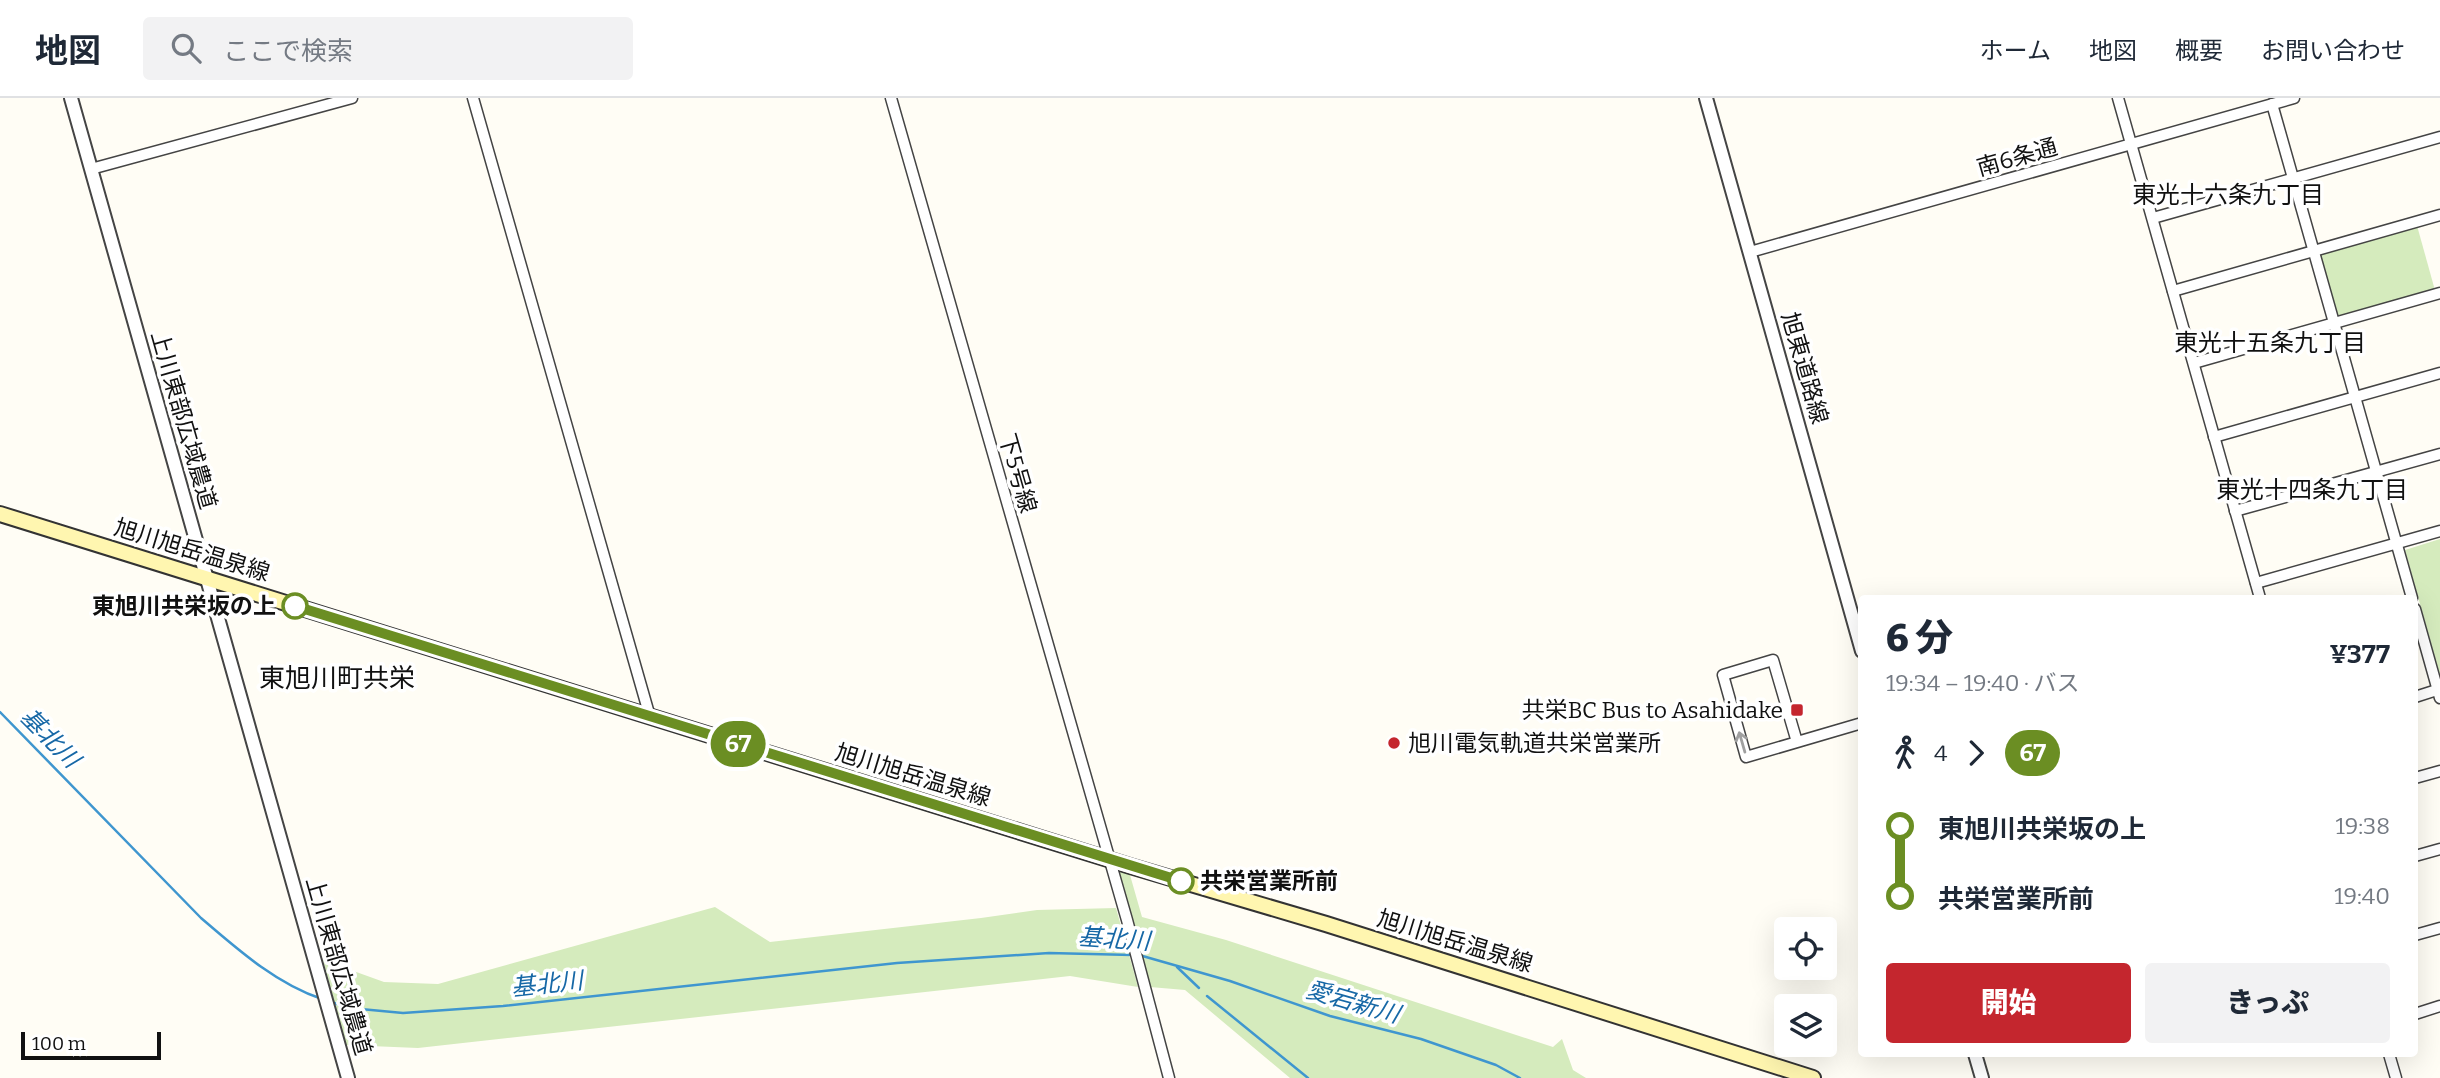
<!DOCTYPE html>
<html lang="ja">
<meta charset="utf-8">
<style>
:root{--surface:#fff;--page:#f2f2f3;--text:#1f2937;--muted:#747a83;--line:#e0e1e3;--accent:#c4262e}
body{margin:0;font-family:Bitter,"Noto Sans JP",serif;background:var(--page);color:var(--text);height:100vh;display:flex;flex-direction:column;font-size:26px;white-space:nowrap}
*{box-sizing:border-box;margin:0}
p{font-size:23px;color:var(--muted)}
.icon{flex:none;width:38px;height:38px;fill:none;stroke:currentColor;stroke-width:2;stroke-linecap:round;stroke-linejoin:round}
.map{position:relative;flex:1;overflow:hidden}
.side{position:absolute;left:1858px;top:497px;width:560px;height:462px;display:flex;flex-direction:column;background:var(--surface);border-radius:7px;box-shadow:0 7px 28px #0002}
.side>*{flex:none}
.badge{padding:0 14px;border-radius:23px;font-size:24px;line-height:46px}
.fabs{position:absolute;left:1774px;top:819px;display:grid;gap:14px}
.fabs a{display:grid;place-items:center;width:63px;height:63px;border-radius:7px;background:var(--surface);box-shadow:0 7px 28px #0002;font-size:35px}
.scale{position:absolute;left:21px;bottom:18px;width:140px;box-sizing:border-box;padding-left:7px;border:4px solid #111;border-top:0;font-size:19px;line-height:24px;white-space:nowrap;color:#111;-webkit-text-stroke:5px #fff;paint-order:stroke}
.map>.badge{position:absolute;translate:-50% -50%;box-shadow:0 0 0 4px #fff}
.legs{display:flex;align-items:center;gap:10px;height:77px;padding:0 28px;font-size:23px}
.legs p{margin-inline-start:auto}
.head{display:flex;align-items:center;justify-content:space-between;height:119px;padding:0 28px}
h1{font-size:38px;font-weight:800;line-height:52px}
.action{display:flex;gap:14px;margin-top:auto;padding:14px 28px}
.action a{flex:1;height:80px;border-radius:7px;background:var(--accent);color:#fff;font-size:28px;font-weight:800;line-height:80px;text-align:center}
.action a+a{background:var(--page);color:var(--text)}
ul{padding:0 28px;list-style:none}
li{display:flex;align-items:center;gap:24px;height:70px;font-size:26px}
li i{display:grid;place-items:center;width:10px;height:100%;margin:0 9px;background:currentColor}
li i::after{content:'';width:18px;height:18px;margin:-9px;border:5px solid;border-radius:50%;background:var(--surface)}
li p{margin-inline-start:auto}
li:first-child i{background:linear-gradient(#0000 50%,currentColor 0)}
li:last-child i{background:linear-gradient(currentColor 50%,#0000 0)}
header{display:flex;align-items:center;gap:42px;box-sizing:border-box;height:98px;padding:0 35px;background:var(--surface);border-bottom:2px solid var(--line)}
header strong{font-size:33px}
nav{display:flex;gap:38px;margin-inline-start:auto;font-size:24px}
.search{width:490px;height:63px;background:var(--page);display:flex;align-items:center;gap:18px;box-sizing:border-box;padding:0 24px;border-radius:7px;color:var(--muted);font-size:26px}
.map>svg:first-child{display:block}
.green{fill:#d5ebbd}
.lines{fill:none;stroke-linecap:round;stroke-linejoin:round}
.stream{stroke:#3f96cf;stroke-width:2.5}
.minor-casing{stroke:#444;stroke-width:13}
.tertiary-casing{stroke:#444;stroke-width:16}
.secondary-casing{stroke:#333;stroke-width:18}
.minor{stroke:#fff;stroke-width:10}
.tertiary{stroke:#fff;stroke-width:12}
.secondary{stroke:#fff6b0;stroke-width:14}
.oneway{stroke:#a0a0a0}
.line-1-casing{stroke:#fff;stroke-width:16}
.line-1{stroke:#6b8e23;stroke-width:10}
.stop-1-dot{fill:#fff;stroke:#6b8e23;stroke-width:3.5}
.poi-dot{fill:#c4262e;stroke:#fff;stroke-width:2.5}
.labels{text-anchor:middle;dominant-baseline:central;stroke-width:7;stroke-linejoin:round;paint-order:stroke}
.street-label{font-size:23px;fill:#111;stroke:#fff}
.stop-label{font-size:23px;font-weight:bold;fill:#111;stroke:#fff;text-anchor:end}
.poi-label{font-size:23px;fill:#111;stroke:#fff;text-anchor:end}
.neighbourhood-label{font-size:24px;fill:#111;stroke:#fff}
.water-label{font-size:24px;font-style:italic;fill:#1768a6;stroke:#fff}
.quarter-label{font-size:26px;fill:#111;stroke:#fff}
</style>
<header>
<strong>地図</strong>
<div class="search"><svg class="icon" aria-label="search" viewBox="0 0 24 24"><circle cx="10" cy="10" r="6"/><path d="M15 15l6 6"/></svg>ここで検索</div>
<nav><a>ホーム</a><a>地図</a><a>概要</a><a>お問い合わせ</a></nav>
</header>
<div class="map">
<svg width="2440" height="980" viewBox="0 0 2440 980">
<rect width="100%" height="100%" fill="#fffdf5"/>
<!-- green -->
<g class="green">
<polygon points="2416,124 2436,196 2335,225 2314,153"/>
<polygon points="2440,441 2440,578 2405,452"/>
<polygon points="1115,766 1128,770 1142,819 1226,842 1553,949 1562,941 1573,972 1586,980 1290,980 1185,892 1150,889"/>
<polygon points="715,809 770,844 981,820 1037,812 1116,810 1138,889 1070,878 418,950 346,947 323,862 384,884 438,886"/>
</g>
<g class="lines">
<!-- stream -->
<g class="stream">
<path d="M0,614L201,820C236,850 276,886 322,901"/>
<polyline points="1139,857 1230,883 1330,918 1421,941 1496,967 1520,980"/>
<polyline points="1177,869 1199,890"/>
<polyline points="1207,898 1308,980"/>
<polyline points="331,904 350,910 403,915 503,908 897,865 1049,855 1132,857"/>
</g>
<!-- minor casing -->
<g class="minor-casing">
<g id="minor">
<polyline points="473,0 650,619"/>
<polyline points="891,0 1127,822 1169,980"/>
<polyline points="2118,0 2260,500"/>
<polyline points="2272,6 2412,500"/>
<polyline points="91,71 352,0"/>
<polyline points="2153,120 2440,39"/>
<polyline points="1750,154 2294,0"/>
<polyline points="2173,193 2440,117"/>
<polyline points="2194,265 2440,195"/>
<polyline points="2214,339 2440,275"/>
<polyline points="2235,413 2440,356"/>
<polyline points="2256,485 2440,433"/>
<polyline points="2415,511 2440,600"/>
<polyline points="2415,599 2440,591"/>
<polyline points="1797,644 1773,562 1723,577 1746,659 1862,625"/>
<polyline points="2415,680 2440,673"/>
<polyline points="2415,758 2440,751"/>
<polyline points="2415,837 2440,830"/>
<polyline points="2415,916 2440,908"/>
<polyline points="2389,956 2396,980"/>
</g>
</g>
<!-- tertiary casing -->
<g class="tertiary-casing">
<g id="tertiary">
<polyline points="71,0 348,980"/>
<polyline points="1706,0 1862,553"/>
<polyline points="1975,956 1982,980"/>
</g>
</g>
<!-- secondary casing -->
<g class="secondary-casing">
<polyline id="secondary" points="0,416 1130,768 1326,826 1813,980"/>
</g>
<!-- minor -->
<use href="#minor" class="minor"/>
<!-- tertiary -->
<use href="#tertiary" class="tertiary"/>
<!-- secondary -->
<use href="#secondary" class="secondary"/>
</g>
<!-- one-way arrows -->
<defs><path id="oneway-shaft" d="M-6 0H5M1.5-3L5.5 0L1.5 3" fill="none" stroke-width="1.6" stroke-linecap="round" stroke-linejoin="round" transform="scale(1.75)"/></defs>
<use class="oneway" href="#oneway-shaft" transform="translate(1742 644) rotate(-106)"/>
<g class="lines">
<!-- line-1 casing -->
<g class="line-1-casing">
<polyline id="line-1" points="295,508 1181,783"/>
</g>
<!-- line-1 -->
<use href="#line-1" class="line-1"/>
</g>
<!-- markers -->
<g class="stop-1-dot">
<circle cx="295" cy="508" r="12"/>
<circle cx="1181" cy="783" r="12"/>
</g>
<g class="poi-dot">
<rect x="1790" y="605" width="14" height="14" rx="3.5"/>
<circle cx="1394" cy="645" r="7"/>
</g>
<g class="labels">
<!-- street labels -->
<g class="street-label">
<text transform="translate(2017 59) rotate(-16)">南6条通</text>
<text transform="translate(1805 270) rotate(74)">旭東道路線</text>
<text transform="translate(184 322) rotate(74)">上川東部広域農道</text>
<text transform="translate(1018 375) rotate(74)">下5号線</text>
<text transform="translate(192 452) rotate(17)">旭川旭岳温泉線</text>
<text transform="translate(913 677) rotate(17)">旭川旭岳温泉線</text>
<text transform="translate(1455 843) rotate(17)">旭川旭岳温泉線</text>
<text transform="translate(339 868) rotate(74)">上川東部広域農道</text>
</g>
<!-- stop labels -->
<g class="stop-label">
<text x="276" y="508">東旭川共栄坂の上</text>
<text x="1200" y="783" text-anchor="start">共栄営業所前</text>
</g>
<!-- poi labels -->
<g class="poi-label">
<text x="1783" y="612">共栄BC Bus to Asahidake</text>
<text x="1408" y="645" text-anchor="start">旭川電気軌道共栄営業所</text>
</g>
<!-- neighbourhood labels -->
<g class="neighbourhood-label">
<text x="2228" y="97">東光十六条九丁目</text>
<text x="2270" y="245">東光十五条九丁目</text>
<text x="2312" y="392">東光十四条九丁目</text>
</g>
<!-- water labels -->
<g class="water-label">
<text transform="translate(50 640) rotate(45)">基北川</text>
<text transform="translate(1114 841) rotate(4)">基北川</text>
<text transform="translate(547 886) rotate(-6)">基北川</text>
<text transform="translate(1353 904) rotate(16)">愛宕新川</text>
</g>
<!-- quarter labels -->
<g class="quarter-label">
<text x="337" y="580">東旭川町共栄</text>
</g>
</g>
</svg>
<div class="fabs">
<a><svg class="icon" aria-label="locate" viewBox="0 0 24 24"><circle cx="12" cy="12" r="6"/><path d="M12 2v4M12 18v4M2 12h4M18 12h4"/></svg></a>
<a><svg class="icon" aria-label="layers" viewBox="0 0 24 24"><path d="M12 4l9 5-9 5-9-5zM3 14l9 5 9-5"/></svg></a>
</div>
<div class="scale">100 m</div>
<b class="badge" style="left:738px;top:646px;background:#6b8e23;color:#fff">67</b>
<section class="side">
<div class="head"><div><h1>6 分</h1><p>19:34 – 19:40 · バス</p></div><b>¥377</b></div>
<div class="legs"><svg class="icon" aria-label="walk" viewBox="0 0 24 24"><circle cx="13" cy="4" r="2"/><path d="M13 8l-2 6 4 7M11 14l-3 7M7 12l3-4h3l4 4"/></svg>4<svg class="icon" aria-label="forward" viewBox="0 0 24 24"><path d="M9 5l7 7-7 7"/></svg><b class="badge" style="background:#6b8e23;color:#fff">67</b></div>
<ul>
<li><i style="color:#6b8e23"></i><b>東旭川共栄坂の上</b><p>19:38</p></li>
<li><i style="color:#6b8e23"></i><b>共栄営業所前</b><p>19:40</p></li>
</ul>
<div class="action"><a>開始</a><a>きっぷ</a></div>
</section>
</div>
